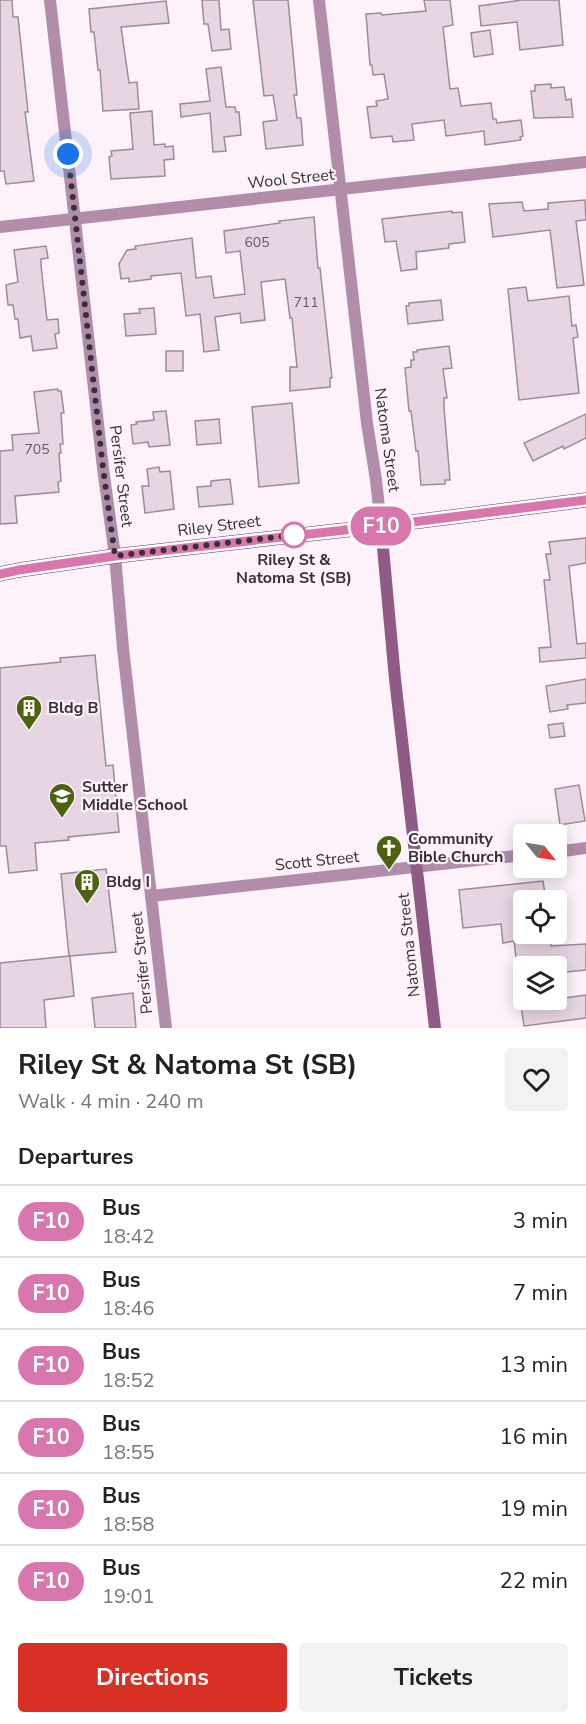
<!DOCTYPE html>
<meta charset="utf-8">
<style>
:root{--surface:#fff;--page:#f2f2f2;--text:#222;--muted:#767676;--line:#e0e0e0;--accent:#d93025}
body{margin:0;font-family:"Nunito Sans",sans-serif;background:var(--page);color:var(--text);height:100vh;display:flex;flex-direction:column;font-size:22px;white-space:nowrap}
*{box-sizing:border-box;margin:0}
p{font-size:20px;color:var(--muted)}
.icon{flex:none;width:33px;height:33px;fill:none;stroke:currentColor;stroke-width:2;stroke-linecap:round;stroke-linejoin:round}
.map{position:relative;height:1028px;overflow:hidden}
.panel{display:flex;flex-direction:column;background:var(--surface);flex:1}
.panel>*{flex:none}
.badge{padding:0 12px;border-radius:20px;font-size:21px;line-height:39px}
.needle{width:39px;rotate:120deg}
.fabs{position:absolute;left:513px;top:824px;display:grid;gap:12px}
.fabs a{display:grid;place-items:center;width:54px;height:54px;border-radius:6px;background:var(--surface);box-shadow:0 3px 15px #0003;font-size:30px}
.you{position:absolute;width:30px;height:30px;margin:-15px;border:4px solid #fff;border-radius:50%;background:#1a73e8;box-shadow:0 0 0 9px #1a73e833}
.map>.badge{position:absolute;translate:-50% -50%;box-shadow:0 0 0 3px #fff}
h2{padding:0 18px;font-size:22px;line-height:54px}
.round{display:grid;place-items:center;flex:none;width:63px;height:63px;border-radius:6px;background:var(--page)}
.head{display:flex;align-items:center;justify-content:space-between;height:102px;padding:0 18px}
h1{font-size:28px;font-weight:700;line-height:45px}
.button{display:flex;gap:12px;margin-top:auto;padding:12px 18px}
.button a{flex:1;height:69px;border-radius:6px;background:var(--accent);color:#fff;font-size:24px;font-weight:700;line-height:69px;text-align:center}
.button a+a{background:var(--page);color:var(--text)}
ul{padding:0;list-style:none}
li{display:flex;align-items:center;gap:18px;height:72px;padding:0 18px;border-top:2px solid var(--line)}
li div{flex:1}
li b{display:block;font-size:22px}
li em{font-style:normal}
li .badge{min-width:66px;font-weight:700;text-align:center}
.map>svg:first-child{display:block}
.building{fill:#e8d5e3;stroke:#9c8b98;stroke-width:1.5}
.lines{fill:none;stroke-linecap:round;stroke-linejoin:round}
.minor{stroke:#b28da9;stroke-width:12}
.tertiary{stroke:#b28da9;stroke-width:12}
.secondary{stroke:#8f5b84;stroke-width:12}
.primary{stroke:#753769;stroke-width:15}
.line-casing{stroke:#fff;stroke-width:14}
.line{stroke:#d877ad;stroke-width:9}
.walk{stroke:#373036;stroke-width:6;stroke-dasharray:0 10.8}
.stop-dot{fill:#fff;stroke:#d877ad;stroke-width:3}
.labels{text-anchor:middle;dominant-baseline:central;stroke-width:4.5;stroke-linejoin:round;paint-order:stroke}
.number-label{font-size:14px;fill:#635961}
.street-label{font-size:16px;fill:#373036;stroke:#fdf1fa}
.stop-label{font-size:16px;font-weight:bold;fill:#373036;stroke:#fdf1fa}
.poi-label{font-size:16px;font-weight:bold;fill:#373036;stroke:#fdf1fa;text-anchor:start}
</style>
<div class="map">
<svg width="586" height="1028" viewBox="0 0 586 1028">
<rect width="100%" height="100%" fill="#fdf1fa"/>
<!-- building -->
<g class="building">
<polygon points="0,0 12,0 13,17 18,17 28,112 25,112 34,181 6,184 4,171 0,171"/>
<polygon points="202,0 219,0 221,30 229,29 231,49 212,51 208,24 204,24"/>
<polygon points="253,0 288,0 297,95 294,95 297,118 301,118 303,145 266,149 263,122 277,120 273,95 264,96"/>
<polygon points="424,0 450,0 453,25 443,27 450,89 458,88 461,106 491,103 493,119 496,119 497,123 521,120 523,136 520,137 521,140 485,145 484,131 446,136 444,120 412,124 414,140 393,142 392,136 371,138 367,107 377,106 376,101 388,99 384,74 373,75 372,65 370,65 366,14 381,13 382,15 426,11"/>
<polygon points="522,0 559,0 563,45 520,50 517,22 481,26 479,6"/>
<polygon points="166,1 169,23 121,27 129,83 137,82 139,109 103,111 100,70 98,70 94,32 91,32 89,9"/>
<polygon points="490,30 493,54 474,57 471,33"/>
<polygon points="221,67 226,107 235,107 236,112 239,112 241,135 224,137 226,151 213,152 210,113 181,117 180,104 210,101 206,69"/>
<polygon points="551,84 551,88 564,87 566,100 571,99 573,117 534,118 531,91 535,91 535,85"/>
<polygon points="152,111 154,145 165,144 165,147 173,146 174,159 164,160 165,176 111,179 109,157 112,156 111,151 133,149 130,113"/>
<polygon points="585,200 586,220 576,221 584,285 557,288 550,230 493,237 489,204 522,202 524,211 548,209 548,203"/>
<polygon points="452,211 452,213 462,212 465,242 449,244 449,248 416,252 417,269 401,271 396,241 385,242 382,219"/>
<polygon points="314,217 318,268 320,268 332,378 330,378 330,387 290,391 290,367 297,367 292,318 290,318 285,279 261,282 265,320 241,323 240,313 215,317 219,350 204,352 200,314 186,316 181,273 151,276 151,279 129,282 129,278 121,279 119,264 127,250 136,249 135,246 192,238 196,278 211,276 214,298 245,294 240,251 226,253 224,231 280,223 279,221"/>
<polygon points="46,246 48,258 41,259 41,265 47,320 58,319 59,333 55,334 57,348 33,351 31,336 20,338 18,319 15,319 13,305 8,305 6,285 18,282 14,250"/>
<polygon points="526,287 528,301 569,296 572,326 576,325 578,337 573,338 579,393 519,400 508,289"/>
<polygon points="441,300 443,320 408,324 406,306 409,306 409,303"/>
<polygon points="154,308 156,334 126,336 124,314 140,313 139,309"/>
<polygon points="449,346 452,368 443,369 447,398 444,398 444,408 450,480 445,480 445,484 421,485 418,451 416,451 411,411 409,411 405,368 411,367 411,360 414,360 413,352 417,352 417,350"/>
<rect x="166" y="351" width="17" height="20"/>
<polygon points="58,389 58,391 61,391 64,413 61,413 63,444 60,444 61,453 59,453 61,481 58,482 59,492 15,496 17,523 0,524 0,451 13,450 12,435 39,433 34,392"/>
<polygon points="292,403 299,483 259,487 252,407"/>
<polygon points="166,411 170,445 149,447 148,442 133,444 131,425 137,424 136,422 154,420 153,412"/>
<polygon points="586,414 586,438 564,449 563,446 533,461 524,443"/>
<polygon points="219,419 221,443 197,445 195,421"/>
<polygon points="159,467 160,472 170,471 174,509 145,513 142,486 149,486 147,469"/>
<polygon points="230,479 233,504 199,507 197,487 211,486 211,481"/>
<polygon points="586,538 586,563 569,566 577,644 586,643 586,658 540,662 539,648 551,647 544,580 550,580 546,554 551,554 549,542"/>
<polygon points="95,655 106,766 113,765 119,832 68,837 69,840 35,843 37,870 9,873 6,846 0,846 0,668 61,662 60,658"/>
<polygon points="586,679 586,703 567,705 568,709 550,712 546,686"/>
<polygon points="563,723 565,736 550,738 548,725"/>
<polygon points="579,785 585,821 560,825 555,789"/>
<polygon points="106,869 116,952 70,956 74,996 44,1000 46,1028 0,1028 0,963 69,956 61,874"/>
<polygon points="543,881 546,900 524,900 524,933 549,933 551,946 586,944 586,970 556,973 556,966 517,966 514,941 503,943 501,924 463,928 459,890"/>
<polygon points="133,993 136,1028 95,1028 92,998"/>
<polygon points="586,995 586,1018 524,1026 520,999 557,999"/>
</g>
<g class="lines">
<!-- minor -->
<g class="minor">
<polyline points="50,0 103,468 115,556 123,648 166,1028"/>
<polyline points="0,227 586,162"/>
<polyline points="556,852 586,848"/>
<polyline points="151,896 524,855"/>
</g>
<!-- tertiary -->
<polyline class="tertiary" points="319,0 367,423 376,480 381,526"/>
<!-- secondary -->
<polyline class="secondary" points="381,526 395,679 435,1028"/>
<!-- primary -->
<polyline class="primary" points="0,574 19,570 115,556 381,526 586,500"/>
</g>
<g class="lines">
<!-- line casing -->
<g class="line-casing">
<polyline id="line" points="0,574 19,570 115,556 381,526 586,500"/>
</g>
<!-- line -->
<use href="#line" class="line"/>
<!-- walk -->
<polyline class="walk" points="68,154 103,468 115,556 294,535"/>
</g>
<!-- icons -->
<defs>
<g id="building-pin" transform="scale(1.35)"><path d="M0 17L-7.5 6A9.5 9.5 0 1 1 7.5 6Z" fill="#4b6210" stroke="#fdf1fa"/><path d="M-4-6H4V6H1V3H-1V6H-4ZM-2.5-4.3h1.7v1.8h-1.7ZM.8-4.3h1.7v1.8H.8ZM-2.5-1h1.7V.8h-1.7ZM.8-1h1.7V.8H.8Z" fill="#fff"/></g>
<g id="school-pin" transform="scale(1.35)"><path d="M0 17L-7.5 6A9.5 9.5 0 1 1 7.5 6Z" fill="#4b6210" stroke="#fdf1fa"/><path d="M0-5L7-2L0 1L-7-2ZM-4 1L0 2.5L4 1V4Q0 6-4 4Z" fill="#fff"/></g>
<g id="church-pin" transform="scale(1.35)"><path d="M0 17L-7.5 6A9.5 9.5 0 1 1 7.5 6Z" fill="#4b6210" stroke="#fdf1fa"/><path d="M-1.2-6h2.4v3.5h3.3v2.4h-3.3V6h-2.4V-.1h-3.3v-2.4h3.3Z" fill="#fff"/></g>
</defs>
<g fill-rule="evenodd">
<use href="#building-pin" x="29" y="708"/>
<use href="#school-pin" x="62" y="796"/>
<use href="#church-pin" x="389" y="848"/>
<use href="#building-pin" x="87" y="882"/>
</g>
<!-- markers -->
<circle class="stop-dot" cx="294" cy="535" r="12"/>
<g class="labels">
<!-- number labels -->
<g class="number-label">
<text x="257" y="242">605</text>
<text x="306" y="302">711</text>
<text x="37" y="449">705</text>
</g>
<!-- street labels -->
<g class="street-label">
<text transform="translate(291 179) rotate(-6)">Wool Street</text>
<text transform="translate(387 440) rotate(82)">Natoma Street</text>
<text transform="translate(121 476) rotate(83)">Persifer Street</text>
<text transform="translate(219 526) rotate(-7)">Riley Street</text>
<text transform="translate(317 861) rotate(-6)">Scott Street</text>
<text transform="translate(409 945) rotate(-96)">Natoma Street</text>
<text transform="translate(142 963) rotate(-96)">Persifer Street</text>
</g>
<!-- stop labels -->
<g class="stop-label">
<text x="294" y="560">Riley St &amp;<tspan x="294" dy="18">Natoma St (SB)</tspan></text>
</g>
<!-- poi labels -->
<g class="poi-label">
<text x="48" y="708">Bldg B</text>
<text x="82" y="787">Sutter<tspan x="82" dy="18">Middle School</tspan></text>
<text x="408" y="839">Community<tspan x="408" dy="18">Bible Church</tspan></text>
<text x="106" y="882">Bldg I</text>
</g>
</g>
</svg>
<div class="fabs">
<a><svg class="needle" viewBox="-14 -14 28 28"><path d="M0-13l5 13h-10z" fill="#e53935"/><path d="M0 13l5-13h-10z" fill="#767676"/></svg></a>
<a><svg class="icon" aria-label="locate" viewBox="0 0 24 24"><circle cx="12" cy="12" r="6"/><path d="M12 2v4M12 18v4M2 12h4M18 12h4"/></svg></a>
<a><svg class="icon" aria-label="layers" viewBox="0 0 24 24"><path d="M12 4l9 5-9 5-9-5zM3 14l9 5 9-5"/></svg></a>
</div>
<div class="you" style="left:68px;top:154px"></div>
<b class="badge" style="left:381px;top:526px;background:#d877ad;color:#fff">F10</b>
</div>
<section class="panel">
<div class="head"><div><h1>Riley St &amp; Natoma St (SB)</h1><p>Walk · 4 min · 240 m</p></div><a class="round"><svg class="icon" aria-label="heart" viewBox="0 0 24 24"><path d="M12 20l-8-8c-3-5 5-10 8-4 3-6 11-1 8 4z"/></svg></a></div>
<h2>Departures</h2>
<ul>
<li><span class="badge" style="background:#d877ad;color:#fff">F10</span><div><b>Bus</b><p>18:42</p></div><em>3 min</em></li>
<li><span class="badge" style="background:#d877ad;color:#fff">F10</span><div><b>Bus</b><p>18:46</p></div><em>7 min</em></li>
<li><span class="badge" style="background:#d877ad;color:#fff">F10</span><div><b>Bus</b><p>18:52</p></div><em>13 min</em></li>
<li><span class="badge" style="background:#d877ad;color:#fff">F10</span><div><b>Bus</b><p>18:55</p></div><em>16 min</em></li>
<li><span class="badge" style="background:#d877ad;color:#fff">F10</span><div><b>Bus</b><p>18:58</p></div><em>19 min</em></li>
<li><span class="badge" style="background:#d877ad;color:#fff">F10</span><div><b>Bus</b><p>19:01</p></div><em>22 min</em></li>
</ul>
<div class="button"><a>Directions</a><a>Tickets</a></div>
</section>
